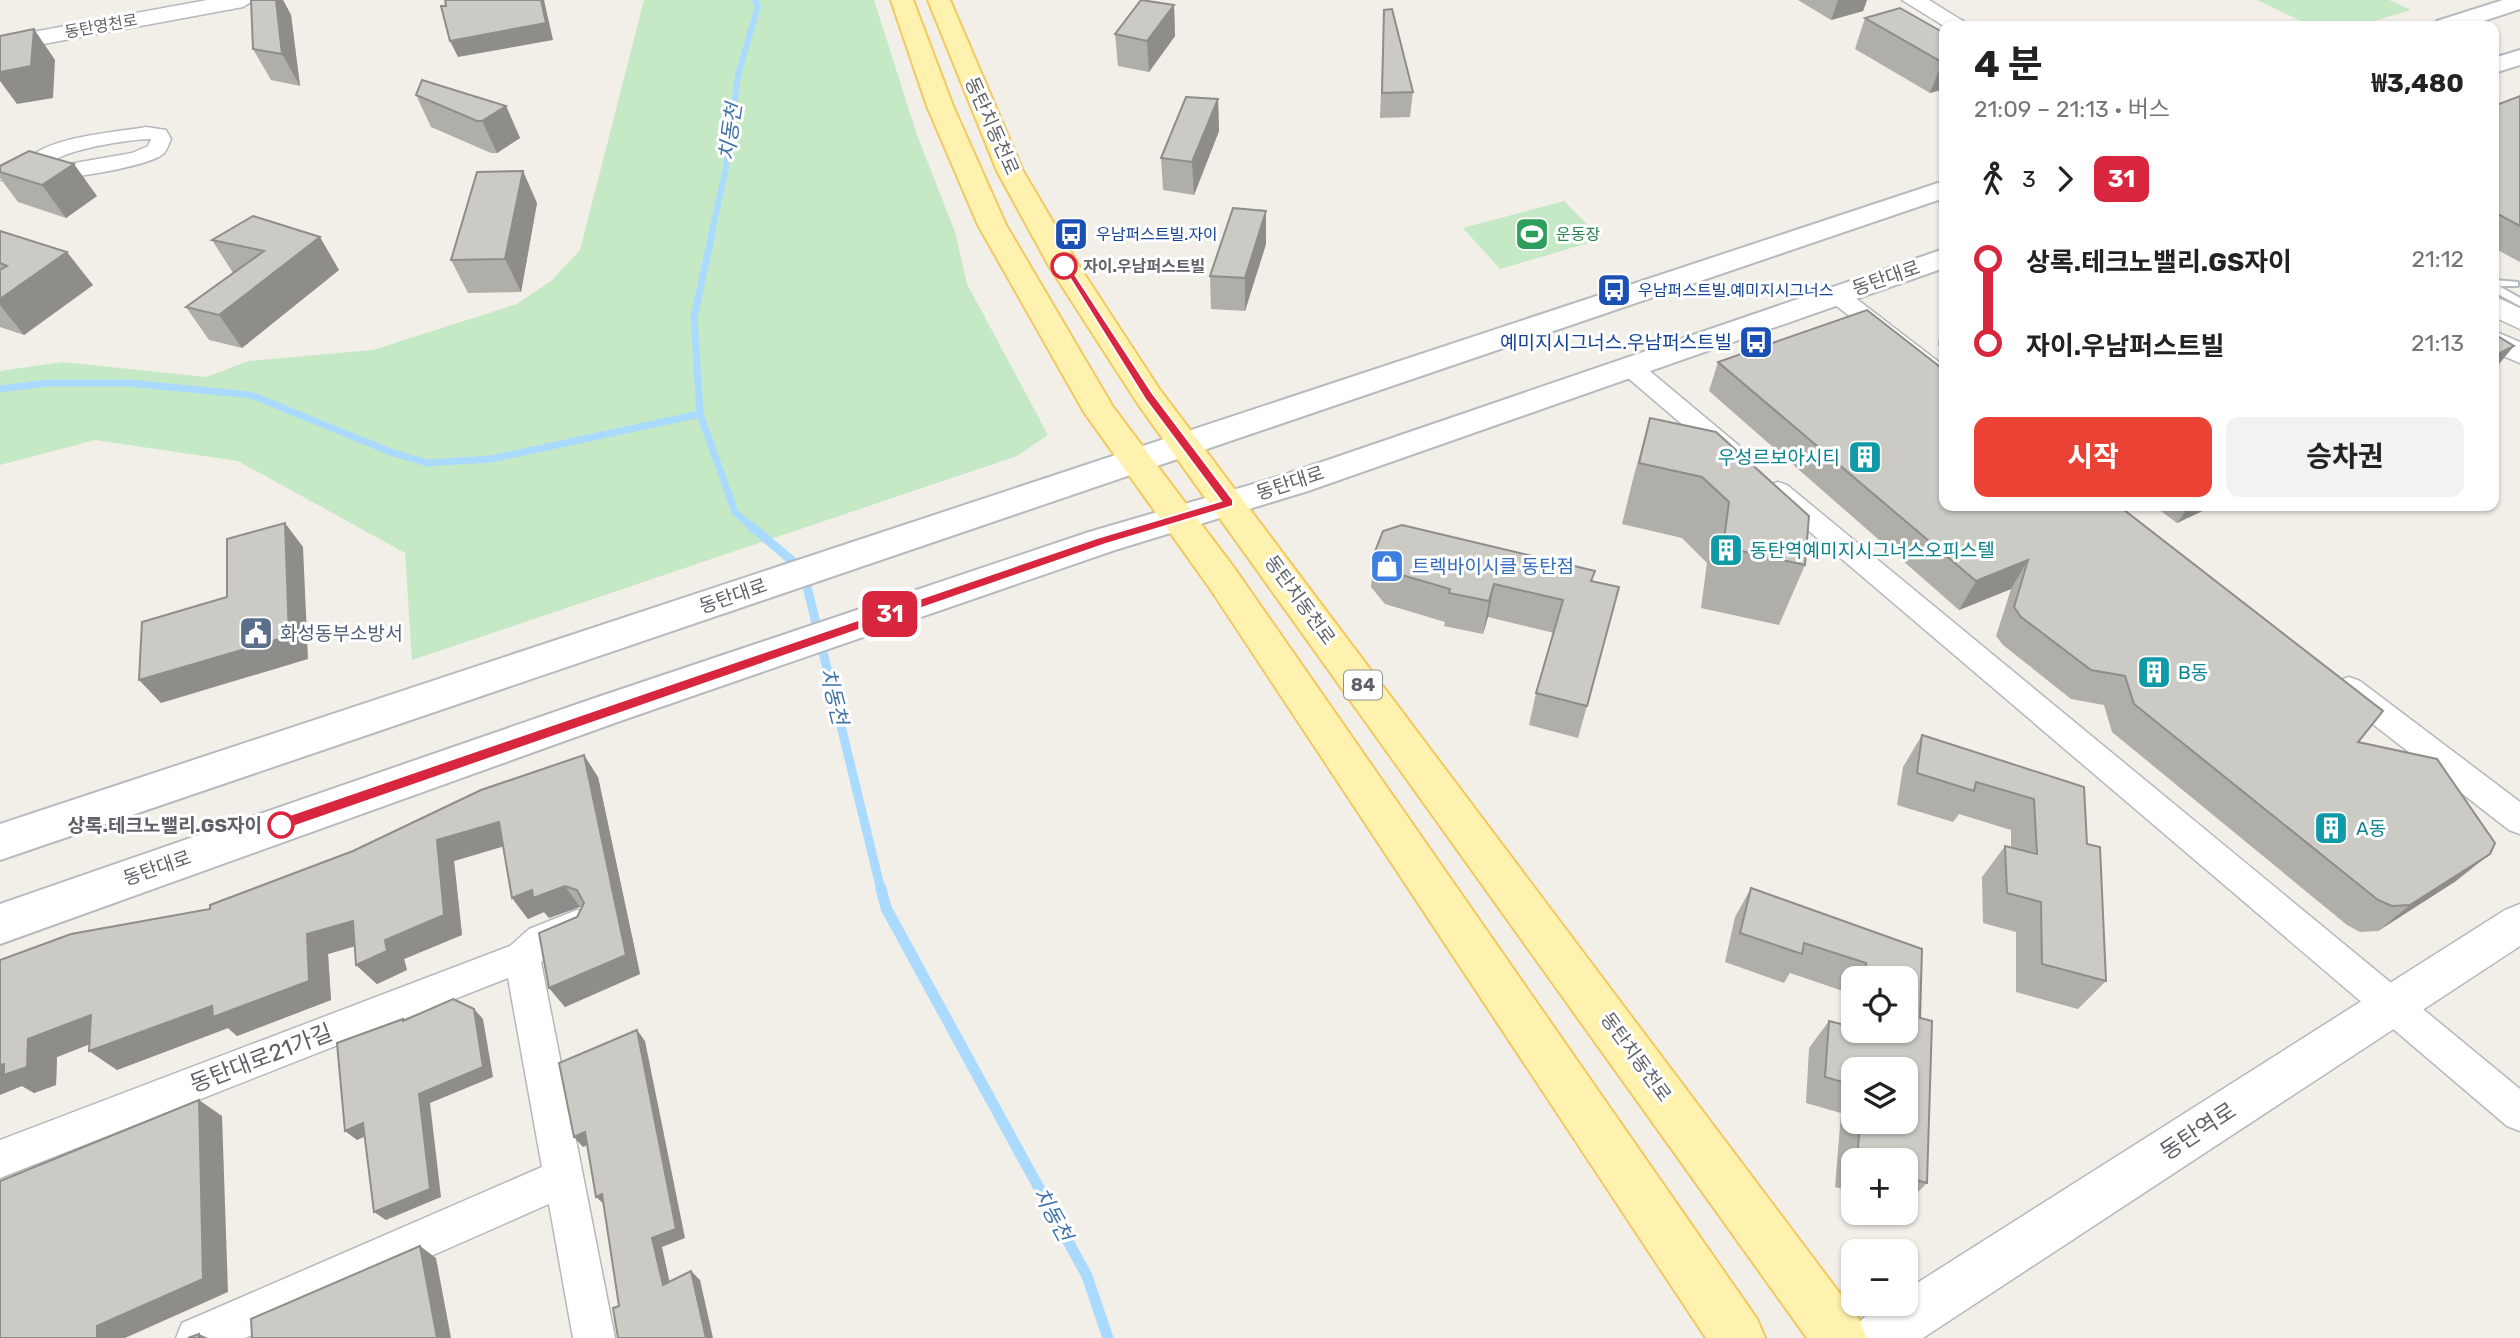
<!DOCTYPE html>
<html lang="ko">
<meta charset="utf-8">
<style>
:root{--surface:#fff;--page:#f2f2f2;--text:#222;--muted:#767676;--accent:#ea4335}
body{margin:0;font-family:Rubik,"Noto Sans KR",sans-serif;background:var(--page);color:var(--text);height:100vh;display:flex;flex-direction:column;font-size:26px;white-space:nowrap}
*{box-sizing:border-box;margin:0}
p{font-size:23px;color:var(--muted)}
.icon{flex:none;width:38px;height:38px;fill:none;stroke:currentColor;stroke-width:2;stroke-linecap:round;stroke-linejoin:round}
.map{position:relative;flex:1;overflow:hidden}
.drawer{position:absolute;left:1939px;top:21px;width:560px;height:490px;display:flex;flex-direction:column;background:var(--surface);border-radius:14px;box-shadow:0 2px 5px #0004}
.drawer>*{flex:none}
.badge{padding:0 14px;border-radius:10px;font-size:24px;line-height:46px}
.controls{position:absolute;left:1841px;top:966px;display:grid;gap:14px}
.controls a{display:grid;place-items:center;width:77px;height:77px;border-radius:14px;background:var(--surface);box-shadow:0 2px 5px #0004;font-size:35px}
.map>.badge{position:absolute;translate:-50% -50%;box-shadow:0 0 0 4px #fff}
.legs{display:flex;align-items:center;gap:10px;height:77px;padding:0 35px;font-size:23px}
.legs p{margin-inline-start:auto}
.summary{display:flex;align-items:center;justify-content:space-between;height:119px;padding:0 35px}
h1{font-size:38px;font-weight:700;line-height:52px}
.primary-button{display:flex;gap:14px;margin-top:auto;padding:14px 35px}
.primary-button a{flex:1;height:80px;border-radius:14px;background:var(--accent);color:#fff;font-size:28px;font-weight:700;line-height:80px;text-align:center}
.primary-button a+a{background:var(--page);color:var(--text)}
ul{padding:0 35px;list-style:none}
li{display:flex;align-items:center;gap:24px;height:84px;font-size:26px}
li i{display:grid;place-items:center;width:10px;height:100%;margin:0 9px;background:currentColor}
li i::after{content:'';width:18px;height:18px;margin:-9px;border:5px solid;border-radius:50%;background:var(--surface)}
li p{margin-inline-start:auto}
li:first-child i{background:linear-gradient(#0000 50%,currentColor 0)}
li:last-child i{background:linear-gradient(currentColor 50%,#0000 0)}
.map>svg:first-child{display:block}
.green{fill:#c5e8c5}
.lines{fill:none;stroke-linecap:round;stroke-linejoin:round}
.stream-far3{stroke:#aadaff;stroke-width:6}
.stream-far2{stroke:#aadaff;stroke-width:7}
.stream-far1{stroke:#aadaff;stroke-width:9}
.stream{stroke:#aadaff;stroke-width:11}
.service-casing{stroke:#b5b8bc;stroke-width:4}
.minor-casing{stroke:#b5b8bc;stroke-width:3}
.tertiary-casing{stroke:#b5b8bc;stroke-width:3}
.secondary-casing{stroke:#b6babf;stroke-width:4}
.primary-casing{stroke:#f2c960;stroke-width:4}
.service{fill:#fff;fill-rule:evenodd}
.minor{fill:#fff;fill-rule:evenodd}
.tertiary{fill:#fff;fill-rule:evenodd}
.secondary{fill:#fff;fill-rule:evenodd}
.primary{fill:#fff2af;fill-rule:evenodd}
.wall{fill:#afaea9;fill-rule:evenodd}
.shaded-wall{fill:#8f8d8a}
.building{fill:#cccac5;stroke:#8f8d8a;stroke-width:2}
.line-1{fill:#d7263d;stroke:#fff;stroke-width:2}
.stop-1-dot{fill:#fff;stroke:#d7263d;stroke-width:3.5}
.labels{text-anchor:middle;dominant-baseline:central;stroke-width:6;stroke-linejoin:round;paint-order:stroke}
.far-street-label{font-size:16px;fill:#5f6368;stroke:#fff}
.far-transit-label{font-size:16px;fill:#164399;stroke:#fff;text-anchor:start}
.far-leisure-label{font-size:16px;fill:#27864d;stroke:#fff;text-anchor:start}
.far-stop-label{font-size:16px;font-weight:bold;fill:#5f6368;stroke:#fff;text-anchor:start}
.shield{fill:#fff;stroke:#8f9295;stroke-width:2}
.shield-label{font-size:18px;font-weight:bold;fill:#5f6368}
.street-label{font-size:19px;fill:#5f6368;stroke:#fff}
.transit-label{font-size:19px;fill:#164399;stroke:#fff;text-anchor:end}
.culture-label{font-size:19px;fill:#0d838f;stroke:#fff;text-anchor:start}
.shop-label{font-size:19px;fill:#366cbe;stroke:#fff;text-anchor:start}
.service-label{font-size:19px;fill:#4e5e75;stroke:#fff;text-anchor:start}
.stop-label{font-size:19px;font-weight:bold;fill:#5f6368;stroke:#fff;text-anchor:end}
.water-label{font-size:21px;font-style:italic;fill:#4174aa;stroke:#fff}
.near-street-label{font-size:23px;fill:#5f6368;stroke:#fff}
</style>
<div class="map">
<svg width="2520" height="1338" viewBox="0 0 2520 1338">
<rect width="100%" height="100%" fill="#f1efe8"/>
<!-- green -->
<g class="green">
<polygon points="644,0 874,0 917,135 955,232 967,284 1048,435 1017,456 412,660 405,553 238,461 95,440 0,465 0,371 63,362 206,377 249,361 373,350 517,304 551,281 580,250"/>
<polygon points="2257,0 2389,0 2411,10 2357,26 2312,26"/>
<polygon points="1564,201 1602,239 1500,269 1463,228"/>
</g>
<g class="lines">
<!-- stream-far3 -->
<polyline class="stream-far3" points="711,236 726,168 738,75 758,6 755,0"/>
<!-- stream-far2 -->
<g class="stream-far2">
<polyline points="712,234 694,317 700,414 735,512 753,528"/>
<polyline points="0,389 47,383 128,383 251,395 393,453 427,463 491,459 700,414"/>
</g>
<!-- stream-far1 -->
<polyline class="stream-far1" points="751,526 803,570 881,890"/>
<!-- stream -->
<polyline class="stream" points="881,888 886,908 1087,1276 1108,1338"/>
<!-- service casing -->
<g class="service-casing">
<polygon id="service" points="2494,280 2518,282 2518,286 2499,286 2520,298 2520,306 2494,292"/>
</g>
<!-- minor casing -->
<g class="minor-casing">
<g id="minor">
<path d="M146,127L166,130L171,139C169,143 167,151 163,154C148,167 52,183 33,178L30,174L0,180V168L26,163C40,137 119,132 146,127ZM151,139L148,146L132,153L46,168C54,150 131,139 151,139Z"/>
<polygon points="1837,288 1845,290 1944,366 1944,386 1935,383 1829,300 1826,295"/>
<polygon points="1630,359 1639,362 1743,449 1747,455 1743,461 1734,464 1725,461 1621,372 1618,367 1621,362"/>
<polygon points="1778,482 1787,485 2520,1089 2520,1131 2507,1126 1769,497 1765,491 1769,485"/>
<polygon points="2349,677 2360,681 2520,802 2520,834 2509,830 2338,697 2334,689 2338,681"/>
<polygon points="577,910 589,914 594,925 589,936 553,951 541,962 615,1338 573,1338 549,1204 245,1338 176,1338 182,1323 542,1167 508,978 0,1178 0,1140 510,946 529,929"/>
</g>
</g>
<!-- tertiary casing -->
<g class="tertiary-casing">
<g id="tertiary">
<polygon points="207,0 254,0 243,7 0,52 0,38"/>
<polygon points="1902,0 1929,0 1971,26 1944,26"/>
<polygon points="2494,296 2520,308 2520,329 2494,317"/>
<polygon points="2494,331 2520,342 2520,363 2494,352"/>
<path d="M2520,904V946L1923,1338H1851C1862,1312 1878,1304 1906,1304V1290L2505,910Z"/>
</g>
</g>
<!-- secondary casing -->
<g class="secondary-casing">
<g id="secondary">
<polygon points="2503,0 2520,0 2520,9 2468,26 2433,26 2437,21"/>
<polygon points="2520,50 2520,65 2494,73 2494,58"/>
<polygon points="1944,181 1944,198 0,860 0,824"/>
<polygon points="1944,249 1944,268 1308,491 1115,550 623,720 0,944 0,904 595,698 1089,532 1284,475"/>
</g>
</g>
<!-- primary casing -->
<g class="primary-casing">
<g id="primary">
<polygon points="891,0 913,0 953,106 1006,225 1113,407 1235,569 1757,1319 1765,1338 1706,1338 1209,587 1084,412 978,225 927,106"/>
<polygon points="928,0 950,0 1023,171 1079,266 1160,390 1859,1319 1867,1338 1807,1338 1138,404 1049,266 997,171"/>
</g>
</g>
<!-- service -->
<use href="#service" class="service"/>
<!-- minor -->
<use href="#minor" class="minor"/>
<!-- tertiary -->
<use href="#tertiary" class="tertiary"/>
<!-- secondary -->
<use href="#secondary" class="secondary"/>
<!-- primary -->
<use href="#primary" class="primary"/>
</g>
<!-- wall -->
<g class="wall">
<polygon points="251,0 283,0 291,15 300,86 271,80 253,49"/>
<polygon points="1798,0 1867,0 1863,11 1831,20"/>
<polygon points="1174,5 1175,36 1149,72 1118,66 1115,34"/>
<polygon points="1384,10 1413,92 1410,117 1380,118"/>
<polygon points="1865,18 1944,33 1944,89 1930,93 1855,49"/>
<polygon points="416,95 506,106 520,138 497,153 491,153 431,127"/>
<polygon points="2520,96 2520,262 2494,248 2494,106"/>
<polygon points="1218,99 1219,131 1194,195 1163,190 1161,158"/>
<polygon points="0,166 97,196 66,218 18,202 0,178"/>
<polygon points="537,203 521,292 468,293 451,260"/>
<polygon points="1266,211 1266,244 1245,311 1211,309 1210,276"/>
<polygon points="253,216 339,270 242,348 209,340 186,307 233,273 212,240"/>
<polygon points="0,231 93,285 24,335 0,327"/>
<polygon points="1944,312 1944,350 1938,345 1942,316"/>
<polygon points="1718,362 2358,742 2456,881 2378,931 2360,932 2347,925 2112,732 2104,705 2071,699 2003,645 1996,636 2011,589 1959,610 1709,391"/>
<polygon points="1650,418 1805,565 1779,625 1701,608 1707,563 1682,538 1622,524 1633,479"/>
<polygon points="2154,506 2213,506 2177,523"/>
<polygon points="1374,554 1595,571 1592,581 1587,706 1578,738 1529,725 1536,693 1554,633 1488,617 1483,634 1444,626 1445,622 1385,604 1371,587"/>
<polygon points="1922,735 2084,787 2087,844 2106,981 2078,1009 2016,992 2016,932 1983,923 1982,877 2005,846 2011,848 2011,830 1959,814 1953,822 1897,805 1903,767"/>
<polygon points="598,777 640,974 565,1007 549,988 582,907 580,907 549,918 544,912 528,919 512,898 503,846 454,861 462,935 404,959 407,970 377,984 356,965 355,946 328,954 331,1000 237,1036 228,1028 117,1070 90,1044 57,1057 56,1085 34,1093 22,1086 210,909"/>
<path d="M1751,888L1922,949L1920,1018L1927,1183L1906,1204V1160H1853V1192L1835,1187L1841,1113L1806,1103L1809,1048L1829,1021L1844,1024L1846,992L1790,973L1784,983L1725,962L1735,917ZM1853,978H1906V1031H1853ZM1853,1069L1906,1122H1853Z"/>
</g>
<!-- shaded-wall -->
<g class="shaded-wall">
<polygon points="276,0 283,0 291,15 300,86 282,54"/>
<polygon points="541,0 544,0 553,40 458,57 450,41"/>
<polygon points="1838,0 1867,0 1863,11 1831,20"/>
<polygon points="1174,5 1175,36 1149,72 1147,41"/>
<polygon points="34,29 55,60 53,98 17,104 0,81 0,72"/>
<polygon points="1944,61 1944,89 1930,93 1942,62"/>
<polygon points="1218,99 1219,131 1194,195 1192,162"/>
<polygon points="506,106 520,138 497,153 482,121"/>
<polygon points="74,164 97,196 66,218 42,185"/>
<polygon points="523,171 537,203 521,292 505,259"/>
<polygon points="1266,211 1266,244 1245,311 1245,278"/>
<polygon points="320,237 339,270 242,348 219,315"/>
<polygon points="67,252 93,285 24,335 0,305 0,299"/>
<polygon points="2514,346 2494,370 2494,356"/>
<polygon points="2189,506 2213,506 2177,523"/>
<polygon points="285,523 303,547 308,659 161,703 139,680 289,636"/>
<polygon points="2028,560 2011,589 1959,610 1976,581"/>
<polygon points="1494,584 1488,617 1483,634 1489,601"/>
<polygon points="584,755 598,777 640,974 565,1007 549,988 626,955"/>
<polygon points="499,822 515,843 454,861 462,935 404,959 407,970 377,984 356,965 385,940 437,840"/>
<polygon points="2490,854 2456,881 2378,931 2410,905"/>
<polygon points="565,886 580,907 549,918 544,912 528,919 512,898 532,890"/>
<polygon points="353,921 373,941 328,954 331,1000 237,1036 228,1028 117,1070 89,1051 307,934"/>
<polygon points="474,1009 483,1019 493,1077 430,1103 441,1197 386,1220 374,1212 419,1094"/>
<polygon points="91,1015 118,1033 57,1057 56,1085 34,1093 22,1086 0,1095 0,1065 4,1064 28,1039"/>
<polygon points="637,1030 645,1041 685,1238 662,1247 672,1293 663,1285 652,1238"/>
<polygon points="199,1100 222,1116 228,1292 125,1338 97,1338 97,1326"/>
<polygon points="363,1123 375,1132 357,1140 345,1131"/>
<polygon points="585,1132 595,1142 583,1147 574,1137"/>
<polygon points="602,1194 606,1206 596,1197"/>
<polygon points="420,1246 436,1258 451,1338 437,1338"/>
<polygon points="691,1271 700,1280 713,1338 706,1338"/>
<polygon points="199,1334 208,1338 199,1338"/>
</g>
<!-- building -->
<g class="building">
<polygon points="251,0 276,0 282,54 253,49"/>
<polygon points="445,0 541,0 546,23 450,41 441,6 446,6"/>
<polygon points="1141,0 1174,5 1147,41 1115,34"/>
<polygon points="1900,8 1944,33 1944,61 1942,62 1865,18"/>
<polygon points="1392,9 1413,92 1382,93 1384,10"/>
<polygon points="34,29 31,66 0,72 0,36"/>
<polygon points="422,80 506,106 482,121 477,121 416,95"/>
<polygon points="2520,96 2520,226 2494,212 2494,106"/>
<polygon points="1186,97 1218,99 1192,162 1161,158"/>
<polygon points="29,151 74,164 42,185 0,172 0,166"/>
<polygon points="523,171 505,259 451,260 477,172"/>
<polygon points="1233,208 1266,211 1245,278 1210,276"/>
<polygon points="253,216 320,237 219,315 186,307 264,251 212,240"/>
<polygon points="0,231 67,252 0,299 0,270 7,266 0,263"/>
<polygon points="1867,310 1944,370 1944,506 2119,506 2383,711 2358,742 2437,759 2495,843 2490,854 2410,905 2392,906 2378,900 2134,704 2125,676 2091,670 2021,617 2014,607 2028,560 1976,581 1718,362"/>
<polygon points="2494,334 2514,346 2494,356"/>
<polygon points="1650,418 1716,432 1809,516 1805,565 1723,547 1729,502 1702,477 1639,463"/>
<polygon points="285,523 289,636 139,680 142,622 227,597 227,539"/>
<polygon points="1402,525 1595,571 1591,581 1619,587 1587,706 1536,693 1563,600 1494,584 1489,601 1449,593 1450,589 1388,571 1374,554 1383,531"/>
<polygon points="1922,735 2084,787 2087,844 2100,847 2106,981 2042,964 2041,902 2007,893 2005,846 2037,854 2034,799 1976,782 1974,791 1917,773"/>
<polygon points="584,755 626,955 549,988 539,933 577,917 584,903 577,890 565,886 533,898 532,890 512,898 499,822 437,840 444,915 385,940 387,951 356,965 353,921 307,934 309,981 213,1017 212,1006 89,1051 91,1015 28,1039 27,1067 4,1075 4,1064 0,1065 0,960 71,934 210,909 210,905 353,851 481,790"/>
<polygon points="1751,888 1922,949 1920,1018 1932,1021 1927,1183 1906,1177 1906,1160 1857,1160 1860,1122 1906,1122 1906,1069 1853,1069 1853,1085 1825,1077 1829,1021 1853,1027 1853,1031 1906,1031 1906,978 1865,978 1866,963 1804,943 1802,954 1740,933"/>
<polygon points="453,999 474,1009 483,1067 419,1094 430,1189 374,1212 363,1123 345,1131 337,1043 403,1019 403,1021"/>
<polygon points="637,1030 676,1229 652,1238 663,1285 691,1271 706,1338 618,1338 613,1308 619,1306 602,1194 596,1197 585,1132 574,1137 559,1063"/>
<polygon points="199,1100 203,1279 97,1326 97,1338 0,1338 0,1181"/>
<polygon points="420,1246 437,1338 252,1338 251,1319"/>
<polygon points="199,1334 199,1338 188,1338"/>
</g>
<!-- line-1 -->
<polygon class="line-1" points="1061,264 1068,264 1153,394 1233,500 1233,506 1106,544 281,831 276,829 273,825 281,818 1097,538 1221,501 1145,399"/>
<!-- icons -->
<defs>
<g id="bus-square" transform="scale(1.75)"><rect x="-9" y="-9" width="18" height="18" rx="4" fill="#1a4fb4" stroke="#fff"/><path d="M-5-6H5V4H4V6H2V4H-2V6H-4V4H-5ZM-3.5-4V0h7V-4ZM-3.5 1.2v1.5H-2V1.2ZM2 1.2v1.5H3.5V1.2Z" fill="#fff"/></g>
<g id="stadium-square" transform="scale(1.75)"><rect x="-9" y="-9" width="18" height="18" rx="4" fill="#2e9e5b" stroke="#fff"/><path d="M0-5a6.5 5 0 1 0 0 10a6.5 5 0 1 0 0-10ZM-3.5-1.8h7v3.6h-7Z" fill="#fff"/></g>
<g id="building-square" transform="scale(1.75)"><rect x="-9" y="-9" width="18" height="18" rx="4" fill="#0f9aa8" stroke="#fff"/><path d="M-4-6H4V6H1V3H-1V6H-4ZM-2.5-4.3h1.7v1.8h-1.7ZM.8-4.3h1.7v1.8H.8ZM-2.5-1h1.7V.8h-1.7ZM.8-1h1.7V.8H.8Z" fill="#fff"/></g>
<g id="shop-square" transform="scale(1.75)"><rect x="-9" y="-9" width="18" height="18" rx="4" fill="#3f7fe0" stroke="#fff"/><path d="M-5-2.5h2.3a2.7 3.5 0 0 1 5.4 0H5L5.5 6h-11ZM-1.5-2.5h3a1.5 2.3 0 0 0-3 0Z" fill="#fff"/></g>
<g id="civic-square" transform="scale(1.75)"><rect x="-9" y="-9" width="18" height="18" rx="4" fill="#5c6f8a" stroke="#fff"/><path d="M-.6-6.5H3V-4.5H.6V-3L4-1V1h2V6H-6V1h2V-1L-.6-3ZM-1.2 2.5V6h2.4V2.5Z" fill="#fff"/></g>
</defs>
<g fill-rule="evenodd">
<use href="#bus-square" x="1071" y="234"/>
<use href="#stadium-square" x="1532" y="234"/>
<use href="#bus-square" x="1614" y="290"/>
<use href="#bus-square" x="1756" y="342"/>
<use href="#building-square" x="1865" y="457"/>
<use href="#building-square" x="1726" y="550"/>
<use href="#shop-square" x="1387" y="566"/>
<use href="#civic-square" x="256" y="633"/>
<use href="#building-square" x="2154" y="672"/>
<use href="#building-square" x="2331" y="828"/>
</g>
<!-- markers -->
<g class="stop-1-dot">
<circle cx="1064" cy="266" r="12"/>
<circle cx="281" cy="825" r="12"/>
</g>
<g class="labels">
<!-- far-street labels -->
<g class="far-street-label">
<text transform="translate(101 26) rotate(-10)">동탄영천로</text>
</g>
<!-- far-transit labels -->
<g class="far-transit-label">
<text x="1096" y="234">우남퍼스트빌.자이</text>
<text x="1638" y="290">우남퍼스트빌.예미지시그너스</text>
</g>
<!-- far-leisure labels -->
<g class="far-leisure-label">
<text x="1556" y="234">운동장</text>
</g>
<!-- far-stop labels -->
<g class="far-stop-label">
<text x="1083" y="266">자이.우남퍼스트빌</text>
</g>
<!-- shield labels -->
<rect class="shield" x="1344" y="670.5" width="38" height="29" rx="5"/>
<g class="shield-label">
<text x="1363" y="685">84</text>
</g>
<!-- street labels -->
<g class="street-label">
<text transform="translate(992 126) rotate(66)">동탄치동천로</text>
<text transform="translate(1886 278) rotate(-19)">동탄대로</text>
<text transform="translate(1290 483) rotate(-18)">동탄대로</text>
<text transform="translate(733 596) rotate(-19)">동탄대로</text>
<text transform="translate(1300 600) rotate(54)">동탄치동천로</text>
<text transform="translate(157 868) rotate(-19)">동탄대로</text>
<text transform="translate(1636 1057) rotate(54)">동탄치동천로</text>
</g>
<!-- transit labels -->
<g class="transit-label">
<text x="1732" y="342">예미지시그너스.우남퍼스트빌</text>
</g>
<!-- culture labels -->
<g class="culture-label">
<text x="1840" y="457" text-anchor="end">우성르보아시티</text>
<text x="1750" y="550">동탄역예미지시그너스오피스텔</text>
<text x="2178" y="672">B동</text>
<text x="2356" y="828">A동</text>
</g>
<!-- shop labels -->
<g class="shop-label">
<text x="1412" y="566">트렉바이시클 동탄점</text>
</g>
<!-- service labels -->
<g class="service-label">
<text x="280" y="633">화성동부소방서</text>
</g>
<!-- stop labels -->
<g class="stop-label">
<text x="262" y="825">상록.테크노밸리.GS자이</text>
</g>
<!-- water labels -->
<g class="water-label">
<text transform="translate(730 132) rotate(-82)">치동천</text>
<text transform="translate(834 696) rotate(76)">치동천</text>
<text transform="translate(1053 1214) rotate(61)">치동천</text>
</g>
<!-- near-street labels -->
<g class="near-street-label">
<text transform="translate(261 1058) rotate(-21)">동탄대로21가길</text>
<text transform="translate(2198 1131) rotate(-33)">동탄역로</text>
</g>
</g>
</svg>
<div class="controls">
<a><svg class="icon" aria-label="locate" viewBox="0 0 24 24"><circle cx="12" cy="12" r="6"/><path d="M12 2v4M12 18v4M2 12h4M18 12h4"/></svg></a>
<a><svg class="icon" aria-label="layers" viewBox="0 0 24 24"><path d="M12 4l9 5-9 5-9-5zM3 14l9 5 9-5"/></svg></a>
<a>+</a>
<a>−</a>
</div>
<b class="badge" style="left:890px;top:614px;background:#d7263d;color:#fff">31</b>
<section class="drawer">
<div class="summary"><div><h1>4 분</h1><p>21:09 – 21:13 · 버스</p></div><b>₩3,480</b></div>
<div class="legs"><svg class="icon" aria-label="walk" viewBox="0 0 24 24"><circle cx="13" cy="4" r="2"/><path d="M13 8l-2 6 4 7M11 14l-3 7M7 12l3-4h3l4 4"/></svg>3<svg class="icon" aria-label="forward" viewBox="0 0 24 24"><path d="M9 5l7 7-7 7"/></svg><b class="badge" style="background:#d7263d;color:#fff">31</b></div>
<ul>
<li><i style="color:#d7263d"></i><b>상록.테크노밸리.GS자이</b><p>21:12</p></li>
<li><i style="color:#d7263d"></i><b>자이.우남퍼스트빌</b><p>21:13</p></li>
</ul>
<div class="primary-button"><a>시작</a><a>승차권</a></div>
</section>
</div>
